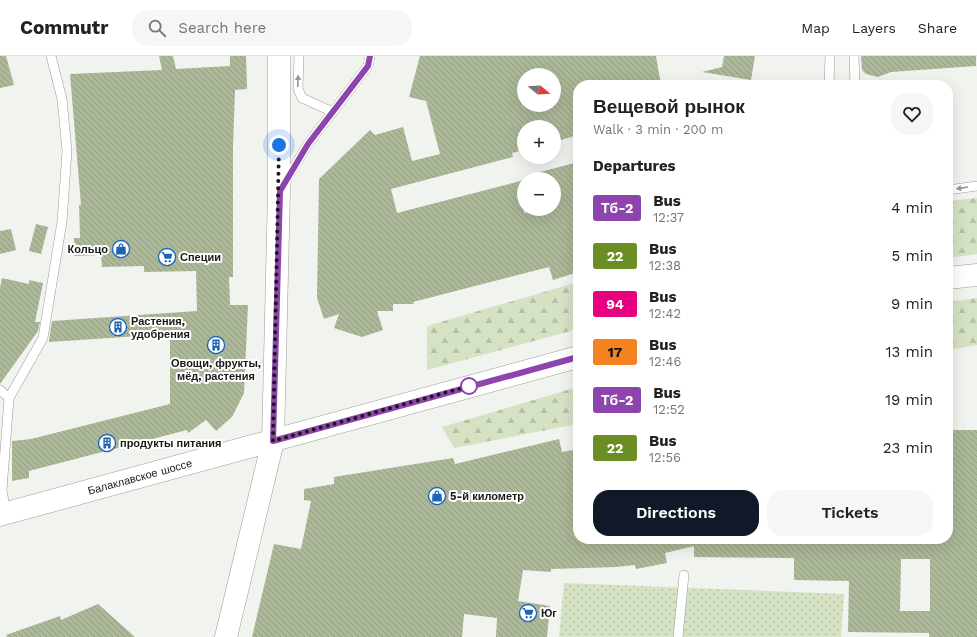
<!DOCTYPE html>
<meta charset="utf-8">
<style>
:root{--surface:#fff;--page:#f6f6f6;--text:#222;--muted:#767676;--line:#e0e0e0;--accent:#111827}
body{margin:0;font-family:"Work Sans",sans-serif;background:var(--page);color:var(--text);height:100vh;display:flex;flex-direction:column;font-size:15px;white-space:nowrap}
*{box-sizing:border-box;margin:0}
p{font-size:13px;color:var(--muted)}
.icon{flex:none;width:22px;height:22px;fill:none;stroke:currentColor;stroke-width:2;stroke-linecap:round;stroke-linejoin:round}
.map{position:relative;flex:1;overflow:hidden}
.panel{position:absolute;left:573px;top:24px;width:380px;height:464px;display:flex;flex-direction:column;background:var(--surface);border-radius:16px;box-shadow:0 4px 16px #0002}
.panel>*{flex:none}
.badge{padding:0 8px;border-radius:3px;font-size:14px;line-height:26px}
.needle{width:26px;rotate:108deg}
.controls{position:absolute;left:517px;top:12px;display:grid;gap:8px}
.controls a{display:grid;place-items:center;width:44px;height:44px;border-radius:50%;background:var(--surface);box-shadow:0 4px 16px #0002;font-size:20px}
.you{position:absolute;width:20px;height:20px;margin:-10px;border:3px solid #fff;border-radius:50%;background:#1a73e8;box-shadow:0 0 0 6px #1a73e833}
.map>.badge{position:absolute;translate:-50% -50%;box-shadow:0 0 0 2px #fff}
h2{padding:0 20px;font-size:15px;line-height:36px}
.round{display:grid;place-items:center;flex:none;width:42px;height:42px;border-radius:16px;background:var(--page)}
.headline{display:flex;align-items:center;justify-content:space-between;height:68px;padding:0 20px}
h1{font-size:19px;font-weight:600;line-height:30px}
.cta{display:flex;gap:8px;margin-top:auto;padding:8px 20px}
.cta a{flex:1;height:46px;border-radius:16px;background:var(--accent);color:#fff;font-size:16px;font-weight:600;line-height:46px;text-align:center}
.cta a+a{background:var(--page);color:var(--text)}
ul{padding:0;list-style:none}
li{display:flex;align-items:center;gap:12px;height:48px;padding:0 20px}
li div{flex:1}
li b{display:block;font-size:15px}
li em{font-style:normal}
li .badge{min-width:44px;font-weight:700;text-align:center}
header{display:flex;align-items:center;gap:24px;box-sizing:border-box;height:56px;padding:0 20px;background:var(--surface);border-bottom:1px solid var(--line)}
header strong{font-size:19px}
nav{display:flex;gap:22px;margin-inline-start:auto;font-size:14px}
.search{width:280px;height:36px;background:var(--page);display:flex;align-items:center;gap:10px;box-sizing:border-box;padding:0 14px;border-radius:16px;color:var(--muted);font-size:15px}
.map>svg:first-child{display:block}
.forest{fill:url(#forest-firs)}
.park{fill:url(#park-dots)}
.building{fill:url(#building-back-hatch);fill-rule:evenodd}
.lines{fill:none;stroke-linecap:round;stroke-linejoin:round}
.lane-casing{stroke:#9c9d9a;stroke-width:10}
.primary-casing{stroke:#9c9d9a;stroke-width:23}
.lane{stroke:#fff;stroke-width:9}
.primary{stroke:#fff;stroke-width:22}
.oneway{fill:#979797}
.line-casing{stroke:#fff;stroke-width:9}
.line{stroke:#8e44ad;stroke-width:6}
.walk{stroke:#181817;stroke-width:4;stroke-dasharray:0 7.2}
.stop-dot{fill:#fff;stroke:#8e44ad;stroke-width:2}
.labels{text-anchor:middle;dominant-baseline:central;stroke-width:4;stroke-linejoin:round;paint-order:stroke}
.poi-label{font-size:11px;font-weight:bold;fill:#181817;stroke:#fff;text-anchor:start}
.street-label{font-size:11px;fill:#181817;stroke:#fff}
</style>
<header>
<strong>Commutr</strong>
<div class="search"><svg class="icon" aria-label="search" viewBox="0 0 24 24"><circle cx="10" cy="10" r="6"/><path d="M15 15l6 6"/></svg>Search here</div>
<nav><a>Map</a><a>Layers</a><a>Share</a></nav>
</header>
<div class="map">
<svg width="977" height="581" viewBox="0 0 977 581">
<defs>
<pattern id="forest-firs" width="22" height="20" patternUnits="userSpaceOnUse"><rect width="22" height="20" fill="#d6e2c4"/><path d="M5 1l3.5 6h-7zM16 11l3.5 6h-7z" fill="#b7c1a8"/></pattern>
<pattern id="park-dots" width="8" height="8" patternUnits="userSpaceOnUse"><rect width="8" height="8" fill="#d6e2c4"/><path d="M2 2h.1M6 6h.1" fill="none" stroke="#b7c1a8" stroke-width="1.8" stroke-linecap="round"/></pattern>
<pattern id="building-back-hatch" width="6" height="6" patternUnits="userSpaceOnUse"><rect width="6" height="6" fill="#acb998"/><path d="M-1 5l2 2M0 0l6 6M5-1l2 2" fill="none" stroke="#939e82"/></pattern>
</defs>
<rect width="100%" height="100%" fill="#f1f3ef"/>
<!-- forest -->
<g class="forest">
<polygon points="977,142 977,198 948,202 948,145"/>
<polygon points="578,226 578,273 427,314 427,270"/>
<polygon points="977,242 977,289 948,294 948,246"/>
<polygon points="578,331 578,368 454,392 442,371"/>
</g>
<!-- park -->
<polygon class="park" points="564,527 844,538 841,581 559,581"/>
<!-- building -->
<g class="building">
<polygon points="0,0 6,0 14,29 0,32"/>
<polygon points="159,0 173,0 176,13 230,10 230,0 246,0 247,33 235,34 233,91 233,221 229,221 230,249 248,249 244,337 232,361 216,375 206,364 188,377 187,374 29,415 29,422 12,425 12,385 31,383 170,348 170,278 49,286 49,284 52,265 197,255 196,215 144,216 144,210 102,211 101,199 74,200 74,182 80,182 79,149 81,149 70,18 162,14"/>
<path d="M420,0H656L661,29H578V79L554,86V71H524V94L512,97L513,101L391,133L397,157L524,124V157L539,153H554V123H529V119L578,106V216L553,224L549,211L413,246L414,248H393V255H377L383,274L362,281L334,272L339,258L324,263L317,242L319,123L370,74L375,79L403,71L412,105L440,98L426,45L409,41ZM524,19H554V49H524Z"/>
<polygon points="724,0 755,0 751,24 702,16 722,11"/>
<polygon points="861,0 976,0 976,10 891,16 878,21 866,18 862,14"/>
<polygon points="36,168 48,171 41,198 29,195"/>
<polygon points="11,173 16,194 0,198 0,175"/>
<polygon points="2,222 29,228 29,224 43,227 35,266 40,266 38,275 0,328 0,232"/>
<path d="M948,374H977V581H929V577L848,576L849,525L794,524V502L694,501V490L665,497L667,507L636,513L635,509L616,511L551,513V516L523,514L518,545L550,550L547,581H496L497,562L464,558L462,581H252L274,488L301,493L311,445L304,444V433L334,428V421L453,402L455,408L559,383L562,396L578,393V483H700V485L763,486V488L876,486V483H948ZM901,503H930V555H900Z"/>
<polygon points="98,548 135,581 7,581 6,579 60,560 61,564"/>
</g>
<g class="lines">
<!-- lane casing -->
<g class="lane-casing">
<g id="lane">
<polyline points="299,0 298,33 302,42 333,56"/>
<polyline points="854,0 855,29"/>
<polyline points="829,29 830,0"/>
<polyline points="283,129 308,88 368,10 370,0"/>
<polyline points="948,134 977,130"/>
<polyline points="0,334 9,342"/>
<polyline points="6,457 2,434 9,342 43,282 62,166 67,95 62,43 51,0"/>
<polyline points="678,581 684,519"/>
</g>
</g>
<!-- primary casing -->
<g class="primary-casing">
<g id="primary">
<polyline points="948,222 977,219"/>
<path id="s1" d="M0,459L578,301"/>
<polyline points="226,581 273,385 279,135 279,0"/>
</g>
</g>
<!-- lane -->
<use href="#lane" class="lane"/>
<!-- primary -->
<use href="#primary" class="primary"/>
</g>
<!-- one-way arrows -->
<defs><path id="oneway-solid" d="M-6-.8H1V-3.2L6.5 0L1 3.2V.8H-6Z"/></defs>
<g class="oneway">
<use href="#oneway-solid" transform="translate(298 25) rotate(-88)"/>
<use href="#oneway-solid" transform="translate(962 132) rotate(171)"/>
</g>
<g class="lines">
<!-- line casing -->
<g class="line-casing">
<polyline id="line" points="370,0 368,10 308,88 280,135 273,385 578,301"/>
</g>
<!-- line -->
<use href="#line" class="line"/>
<!-- walk -->
<polyline class="walk" points="279,89 273,385 469,330"/>
</g>
<!-- icons -->
<defs>
<g id="shop-ring" transform="scale(0.9)"><circle r="9.5" fill="#fff" stroke="#1c65b5" stroke-width="1.5"/><path d="M-5-2.5h2.3a2.7 3.5 0 0 1 5.4 0H5L5.5 6h-11ZM-1.5-2.5h3a1.5 2.3 0 0 0-3 0Z" fill="#1c65b5"/></g>
<g id="supermarket-ring" transform="scale(0.9)"><circle r="9.5" fill="#fff" stroke="#1c65b5" stroke-width="1.5"/><path d="M-6-5.5h2.5l.6 2H6L4.5 2H-2.5L-4.4-4H-6ZM-1.5 3.2a1.3 1.3 0 1 0 .1 0ZM3 3.2a1.3 1.3 0 1 0 .1 0Z" fill="#1c65b5"/></g>
<g id="building-ring" transform="scale(0.9)"><circle r="9.5" fill="#fff" stroke="#1c65b5" stroke-width="1.5"/><path d="M-4-6H4V6H1V3H-1V6H-4ZM-2.5-4.3h1.7v1.8h-1.7ZM.8-4.3h1.7v1.8H.8ZM-2.5-1h1.7V.8h-1.7ZM.8-1h1.7V.8H.8Z" fill="#1c65b5"/></g>
</defs>
<g fill-rule="evenodd">
<use href="#shop-ring" x="121" y="193"/>
<use href="#supermarket-ring" x="167" y="201"/>
<use href="#building-ring" x="118" y="271"/>
<use href="#building-ring" x="216" y="289"/>
<use href="#building-ring" x="107" y="387"/>
<use href="#shop-ring" x="437" y="440"/>
<use href="#supermarket-ring" x="528" y="557"/>
</g>
<!-- markers -->
<circle class="stop-dot" cx="469" cy="330" r="8"/>
<g class="labels">
<!-- poi labels -->
<g class="poi-label">
<text x="108" y="193" text-anchor="end">Кольцо</text>
<text x="180" y="201">Специи</text>
<text x="131" y="265">Растения,<tspan x="131" dy="13">удобрения</tspan></text>
<text x="216" y="307" text-anchor="middle">Овощи, фрукты,<tspan x="216" dy="13">мёд, растения</tspan></text>
<text x="120" y="387">продукты питания</text>
<text x="450" y="440">5-й километр</text>
<text x="541" y="557">Юг</text>
</g>
<!-- street labels -->
<g class="street-label">
<text stroke="none"><textPath href="#s1" startOffset="145">Балаклавское шоссе</textPath></text>
</g>
</g>
</svg>
<div class="controls">
<a><svg class="needle" viewBox="-14 -14 28 28"><path d="M0-13l5 13h-10z" fill="#e53935"/><path d="M0 13l5-13h-10z" fill="#767676"/></svg></a>
<a>+</a>
<a>−</a>
</div>
<div class="you" style="left:279px;top:89px"></div>
<section class="panel">
<div class="headline"><div><h1>Вещевой рынок</h1><p>Walk · 3 min · 200 m</p></div><a class="round"><svg class="icon" aria-label="heart" viewBox="0 0 24 24"><path d="M12 20l-8-8c-3-5 5-10 8-4 3-6 11-1 8 4z"/></svg></a></div>
<h2>Departures</h2>
<ul>
<li><span class="badge" style="background:#8e44ad;color:#fff">Тб-2</span><div><b>Bus</b><p>12:37</p></div><em>4 min</em></li>
<li><span class="badge" style="background:#6b8e23;color:#fff">22</span><div><b>Bus</b><p>12:38</p></div><em>5 min</em></li>
<li><span class="badge" style="background:#e6007e;color:#fff">94</span><div><b>Bus</b><p>12:42</p></div><em>9 min</em></li>
<li><span class="badge" style="background:#f58220;color:#111">17</span><div><b>Bus</b><p>12:46</p></div><em>13 min</em></li>
<li><span class="badge" style="background:#8e44ad;color:#fff">Тб-2</span><div><b>Bus</b><p>12:52</p></div><em>19 min</em></li>
<li><span class="badge" style="background:#6b8e23;color:#fff">22</span><div><b>Bus</b><p>12:56</p></div><em>23 min</em></li>
</ul>
<div class="cta"><a>Directions</a><a>Tickets</a></div>
</section>
</div>
